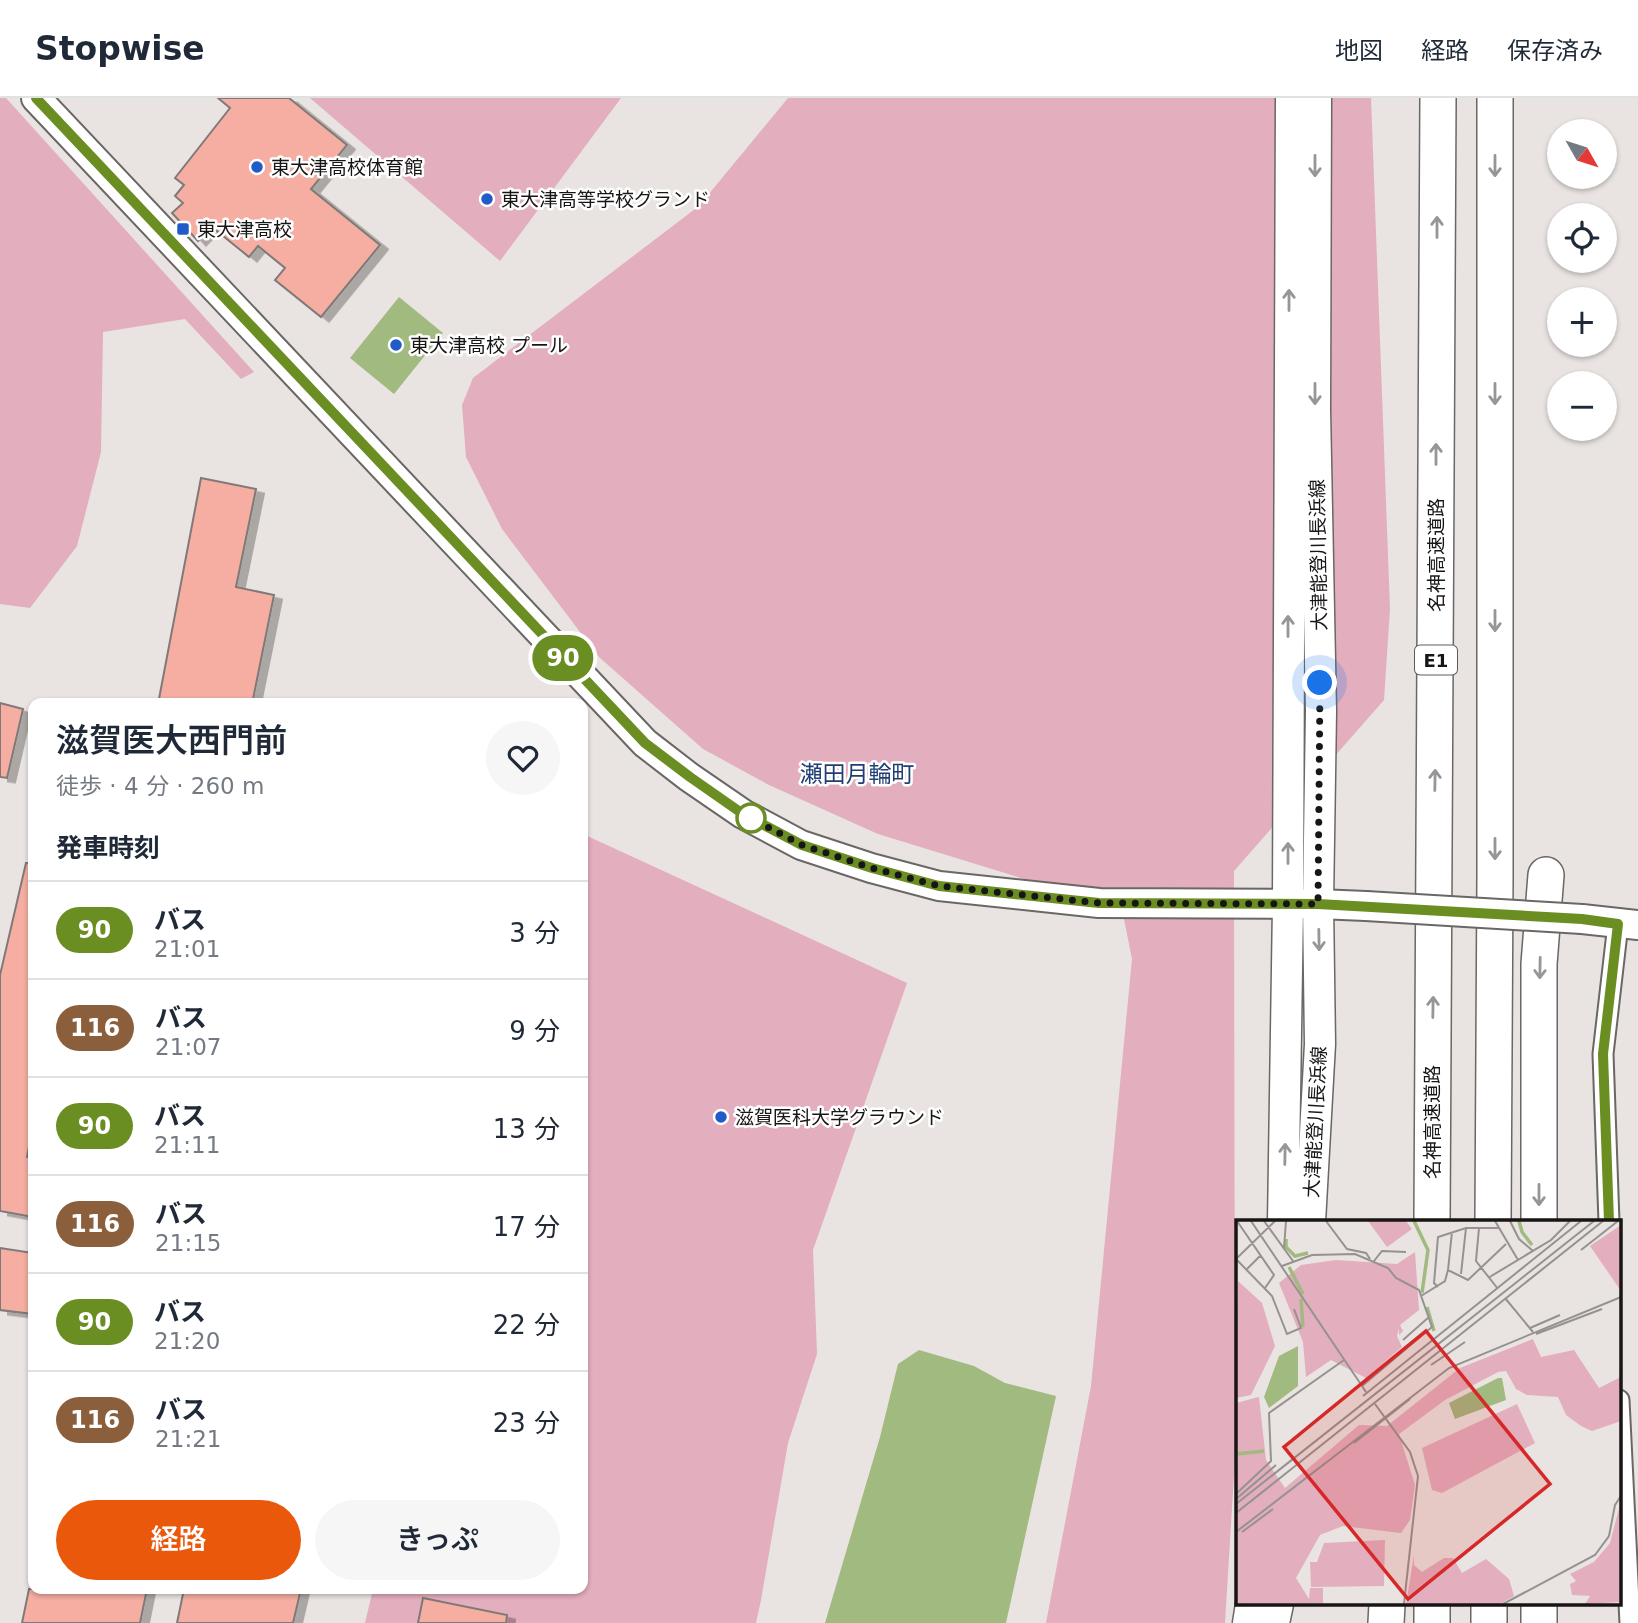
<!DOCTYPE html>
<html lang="ja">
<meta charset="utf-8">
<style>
:root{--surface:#fff;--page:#f6f6f7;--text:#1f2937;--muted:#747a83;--line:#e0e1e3;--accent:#ea580c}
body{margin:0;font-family:"DejaVu Sans","Noto Sans JP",sans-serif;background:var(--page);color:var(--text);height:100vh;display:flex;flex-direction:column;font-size:26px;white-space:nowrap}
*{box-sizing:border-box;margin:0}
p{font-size:23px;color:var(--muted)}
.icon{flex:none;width:38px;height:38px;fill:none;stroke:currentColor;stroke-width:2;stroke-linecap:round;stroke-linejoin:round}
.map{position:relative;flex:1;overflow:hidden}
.side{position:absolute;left:28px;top:600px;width:560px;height:896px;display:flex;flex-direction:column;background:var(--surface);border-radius:14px;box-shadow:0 2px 5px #0004}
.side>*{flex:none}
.badge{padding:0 14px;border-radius:23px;font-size:24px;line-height:46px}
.needle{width:46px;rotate:129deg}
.fabs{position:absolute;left:1547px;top:21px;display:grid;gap:14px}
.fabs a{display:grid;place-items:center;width:70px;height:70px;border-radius:50%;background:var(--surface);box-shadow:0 2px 5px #0004;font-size:35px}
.you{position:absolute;width:35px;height:35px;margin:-18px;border:5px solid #fff;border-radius:50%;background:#1a73e8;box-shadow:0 0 0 10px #1a73e833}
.map>.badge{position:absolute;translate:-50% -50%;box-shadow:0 0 0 4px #fff}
h2{padding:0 28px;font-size:26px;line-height:63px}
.round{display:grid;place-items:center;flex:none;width:74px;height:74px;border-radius:37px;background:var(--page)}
.overview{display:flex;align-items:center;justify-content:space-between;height:119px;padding:0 28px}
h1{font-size:33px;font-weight:600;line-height:52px}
.cta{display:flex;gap:14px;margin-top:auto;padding:14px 28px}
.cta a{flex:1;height:80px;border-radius:42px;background:var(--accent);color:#fff;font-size:28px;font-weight:600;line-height:80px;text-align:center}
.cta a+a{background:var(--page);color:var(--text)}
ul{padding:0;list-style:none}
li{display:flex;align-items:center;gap:21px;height:98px;padding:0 28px;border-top:2px solid var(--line)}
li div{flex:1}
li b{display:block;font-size:26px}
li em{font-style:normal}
li .badge{min-width:77px;font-weight:700;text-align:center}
header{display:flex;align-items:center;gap:42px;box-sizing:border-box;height:98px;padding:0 35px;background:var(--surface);border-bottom:2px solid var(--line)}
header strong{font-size:33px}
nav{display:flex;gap:38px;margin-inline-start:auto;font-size:24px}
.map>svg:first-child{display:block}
.green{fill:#e3aebe}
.water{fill:#a0ba7f}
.building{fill:#f5aea1;stroke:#7f7a78;stroke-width:2;filter:url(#shadow)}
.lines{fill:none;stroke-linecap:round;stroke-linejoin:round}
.street-casing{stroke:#6a6764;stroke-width:23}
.secondary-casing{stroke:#6a6764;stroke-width:32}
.primary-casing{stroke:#6a6764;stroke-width:33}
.highway-casing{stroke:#6a6764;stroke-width:38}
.street{stroke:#fff;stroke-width:19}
.secondary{stroke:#fff;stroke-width:28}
.primary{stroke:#fff;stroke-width:30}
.highway{stroke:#fff;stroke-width:35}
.secondary-bridge-casing{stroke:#6a6764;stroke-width:32;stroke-linecap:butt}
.secondary-bridge{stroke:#fff;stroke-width:28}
.oneway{stroke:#979696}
.line-casing{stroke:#fff;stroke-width:16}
.line{stroke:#6b8e23;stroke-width:10}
.walk{stroke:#181615;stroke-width:7;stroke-dasharray:0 12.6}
.poi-dot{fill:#215bc8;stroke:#fff;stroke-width:2.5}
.stop-dot{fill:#fff;stroke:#6b8e23;stroke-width:3.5}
.labels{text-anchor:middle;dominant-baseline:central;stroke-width:5;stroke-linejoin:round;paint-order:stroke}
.shield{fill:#fff;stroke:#5d5c5b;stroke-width:2}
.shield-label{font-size:18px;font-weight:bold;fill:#181615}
.poi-label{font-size:19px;fill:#181615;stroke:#fff;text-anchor:start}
.street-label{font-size:19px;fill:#181615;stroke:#fff}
.quarter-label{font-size:23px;fill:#203d74;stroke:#fff}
.inset-river{fill:none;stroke:#a0ba7f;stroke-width:3.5}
.inset-road{fill:none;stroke:#95928f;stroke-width:2}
.view{fill:#d62828;fill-opacity:0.15;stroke:#d62828;stroke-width:3.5}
.inset-edge{fill:none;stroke:#181615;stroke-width:3.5}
</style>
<header>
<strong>Stopwise</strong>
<nav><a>地図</a><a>経路</a><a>保存済み</a></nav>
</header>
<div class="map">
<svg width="1638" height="1525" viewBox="0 0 1638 1525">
<defs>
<filter id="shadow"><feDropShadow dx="8" dy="4.5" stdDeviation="0" flood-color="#0004"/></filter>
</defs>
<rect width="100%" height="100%" fill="#e9e4e1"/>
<!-- green -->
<g class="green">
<polygon points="0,0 6,0 254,274 241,281 185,221 103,234 101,354 77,448 30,510 0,506"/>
<polygon points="310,0 621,0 500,163"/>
<polygon points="788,0 1371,0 1390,511 1384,602 1234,773 1235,1361 1225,1525 1046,1525 1091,1288 1132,861 1122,811 878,736 769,687 703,651 599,559 502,431 466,359 462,307 473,280 699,108"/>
<polygon points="583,736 907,885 813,1152 817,1256 788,1345 761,1502 756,1525 365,1525 373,1491 583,1491"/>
</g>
<!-- water -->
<g class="water">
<polygon points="399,199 443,235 394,296 350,260"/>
<polygon points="919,1252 974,1268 1005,1285 1056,1298 1006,1525 825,1525 880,1339 898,1266"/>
</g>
<!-- building -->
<g class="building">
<polygon points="218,0 289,0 347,47 311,91 380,147 321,219 275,182 285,170 258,148 249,159 212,129 198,143 172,115 183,105 175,98 184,87 175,80 230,10"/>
<polygon points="201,380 256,391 236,489 274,497 252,606 158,606"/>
<polygon points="0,605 23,611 7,680 0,679"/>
<polygon points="26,765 33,765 33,1029 27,1059 33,1060 33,1119 0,1113 0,877"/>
<polygon points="0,1150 33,1155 33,1216 0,1212"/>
<polygon points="29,1491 147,1491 140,1525 22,1525"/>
<polygon points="184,1491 301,1491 293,1525 177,1525"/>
<polygon points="423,1500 507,1517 506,1525 418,1525"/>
</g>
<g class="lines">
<!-- street casing -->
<g class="street-casing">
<g id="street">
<polyline points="1609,1124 1603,956 1618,826"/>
<polyline points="1619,1302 1630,1525"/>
</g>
</g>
<!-- secondary casing -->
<g class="secondary-casing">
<g id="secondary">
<polyline points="36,0 645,645 689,679 743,716 801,747 871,770 939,788 1099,805 1318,806 1366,808"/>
<polyline points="1582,821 1638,827"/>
</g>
</g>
<!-- primary casing -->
<g class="primary-casing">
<g id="primary">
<polyline points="1283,1124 1288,807 1291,0"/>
<polyline points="1310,1124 1320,946 1318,806 1321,613 1315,312 1316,0"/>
<polyline points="1248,1525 1251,1506"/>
<polyline points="1274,1525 1278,1506"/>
</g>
</g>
<!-- highway casing -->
<g class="highway-casing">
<g id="highway">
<polyline points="1432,1124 1438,0"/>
<polyline points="1493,1124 1495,778 1495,0"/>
<polyline points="1539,1124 1539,866 1546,777"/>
<polyline points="1386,1525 1387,1506"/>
<polyline points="1432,1525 1432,1506"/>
<polyline points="1489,1525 1489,1506"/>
<polyline points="1539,1525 1539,1506"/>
</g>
</g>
<!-- street -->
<use href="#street" class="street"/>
<!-- secondary -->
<use href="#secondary" class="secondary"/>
<!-- primary -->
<use href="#primary" class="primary"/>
<!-- highway -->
<use href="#highway" class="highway"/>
<!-- secondary-bridge casing -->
<g class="secondary-bridge-casing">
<polyline id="secondary-bridge" points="1366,808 1582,821"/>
</g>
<!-- secondary-bridge -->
<use href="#secondary-bridge" class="secondary-bridge"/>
</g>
<!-- one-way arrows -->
<defs><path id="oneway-shaft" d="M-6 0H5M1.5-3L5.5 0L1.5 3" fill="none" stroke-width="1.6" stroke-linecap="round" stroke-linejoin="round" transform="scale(1.75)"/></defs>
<g class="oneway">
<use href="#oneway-shaft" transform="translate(1315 68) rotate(90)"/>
<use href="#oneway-shaft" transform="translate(1495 68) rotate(90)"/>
<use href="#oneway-shaft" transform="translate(1437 129) rotate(-90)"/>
<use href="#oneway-shaft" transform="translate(1289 202) rotate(-90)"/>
<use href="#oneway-shaft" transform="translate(1315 296) rotate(90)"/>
<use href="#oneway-shaft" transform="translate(1495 296) rotate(90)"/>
<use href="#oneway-shaft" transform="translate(1436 356) rotate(-90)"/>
<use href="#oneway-shaft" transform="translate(1495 523) rotate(90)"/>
<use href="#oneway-shaft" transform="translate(1288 528) rotate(-90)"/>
<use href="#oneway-shaft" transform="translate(1435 682) rotate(-89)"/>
<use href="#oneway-shaft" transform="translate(1495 751) rotate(90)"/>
<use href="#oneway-shaft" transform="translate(1288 755) rotate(-90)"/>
<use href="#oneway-shaft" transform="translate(1319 842) rotate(89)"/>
<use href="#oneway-shaft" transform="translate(1540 870) rotate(91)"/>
<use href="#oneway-shaft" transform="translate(1433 909) rotate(-89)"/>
<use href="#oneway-shaft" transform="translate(1285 1056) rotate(-89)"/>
<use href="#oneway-shaft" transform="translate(1539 1097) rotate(90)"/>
</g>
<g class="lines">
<!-- line casing -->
<g class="line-casing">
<polyline id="line" points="36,0 645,645 690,679 743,716 802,747 872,770 939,788 1099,805 1318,806 1582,821 1618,826 1603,956 1609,1124"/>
</g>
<!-- line -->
<use href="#line" class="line"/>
<!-- walk -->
<polyline class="walk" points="751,720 743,716 802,747 872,770 939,788 1099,805 1318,806 1320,585"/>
</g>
<!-- markers -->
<g class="poi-dot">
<circle cx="257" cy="69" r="7"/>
<circle cx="487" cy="101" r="7"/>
<rect x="176" y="124" width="14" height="14" rx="3.5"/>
<circle cx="396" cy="247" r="7"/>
<circle cx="721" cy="1019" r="7"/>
</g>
<circle class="stop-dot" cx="751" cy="720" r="14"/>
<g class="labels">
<!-- shield labels -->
<rect class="shield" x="1415" y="547.5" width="42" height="29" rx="5"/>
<g class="shield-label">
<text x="1436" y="562">E1</text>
</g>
<!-- poi labels -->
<g class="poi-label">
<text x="271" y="69">東大津高校体育館</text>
<text x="501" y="101">東大津高等学校グランド</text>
<text x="197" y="131">東大津高校</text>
<text x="410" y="247">東大津高校 プール</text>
<text x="735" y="1019">滋賀医科大学グラウンド</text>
</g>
<!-- street labels -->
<g class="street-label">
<text transform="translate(1318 457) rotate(-91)">大津能登川長浜線</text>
<text transform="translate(1436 457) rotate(-90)">名神高速道路</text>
<text transform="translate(1315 1024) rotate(-87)">大津能登川長浜線</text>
<text transform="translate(1432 1024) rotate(-90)">名神高速道路</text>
</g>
<!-- quarter labels -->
<g class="quarter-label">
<text x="857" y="676">瀬田月輪町</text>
</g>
</g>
<!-- overview -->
<g transform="translate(1236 1122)">
<rect width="385" height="385" fill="#e9e4e1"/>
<path d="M132,1H170L176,9L151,27ZM385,5V71L354,26ZM179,32L183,90L164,105L167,111L163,115V108L161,116L166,127L130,158L95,140L70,157L67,122L43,63L65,45L100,40L161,44ZM2,61L26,83L39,126L15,175L0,178ZM297,119L305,137L338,130L363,168L383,158L385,146V201L356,211L345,206L330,195L322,177L291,175L280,169L270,151L262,152L209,180L163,214L179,265L174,300L165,313L107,306L84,315L60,358L73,379L74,368H87V383L0,384V183L23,177L30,240L49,268L123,205L151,206L224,148ZM281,184L299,223L206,273L196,270L186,228ZM385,281V382L349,384L354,376L336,375L334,364L340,361L334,354L358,342L374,323ZM149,320L148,366L75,367L74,342H81L88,323ZM178,335V345L186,352L208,338H217L226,353L250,339L273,359L278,376L264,384H170Z" fill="#e3aebe"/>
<path d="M62,126V166L33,188L28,177L43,136ZM262,158H266L270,180L219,199L213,183Z" fill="#a0ba7f"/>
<path class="inset-river" d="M178,1L192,30L186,73M283,1L286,12L296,25M50,19V27L59,36L72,33M53,47L67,74M65,79L67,107M191,87L198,111M0,234L28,231"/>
<path class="inset-road" d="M1,1L38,55L29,68M15,1L130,172M28,1L57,41M90,1L111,29L130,33L134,39M259,1L282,40M274,1L283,19L297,31M243,8L240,41L262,69M48,28L50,1M345,30L382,1M0,39L36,76L51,114L65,108L58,89M0,39L39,1M138,41L146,31L170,32M46,46L76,35L119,34L152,48L160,58L183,70L196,107L126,166M10,50L25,35M212,50L216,12M225,54L230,8M252,58L315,20L334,1M202,67L198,63L202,17L230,8H262M185,76L209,61L212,50L232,60L270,24M269,78L297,112M294,108L324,95M300,114L366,89M167,120L193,97M195,145L229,122M127,176L345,1M139,184L174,232L182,256L168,384M118,223L174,179M0,274L35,241L33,193L108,140M0,279L40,245M0,284L358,1M0,293L367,1M0,312L213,148L385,77M6,312L37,289M267,384L359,335L373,316L379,285L385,276"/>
<path class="view" d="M190,111L314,264L172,379L48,227Z"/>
<rect width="385" height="385" class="inset-edge"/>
</g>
</svg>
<div class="fabs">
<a><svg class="needle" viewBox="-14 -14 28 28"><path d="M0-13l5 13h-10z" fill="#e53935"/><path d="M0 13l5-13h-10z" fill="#747a83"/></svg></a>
<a><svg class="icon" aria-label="locate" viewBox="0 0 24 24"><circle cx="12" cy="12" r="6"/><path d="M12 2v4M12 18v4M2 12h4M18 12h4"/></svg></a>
<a>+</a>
<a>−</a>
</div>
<div class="you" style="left:1320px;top:585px"></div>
<b class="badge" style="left:563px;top:560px;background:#6b8e23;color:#fff">90</b>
<section class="side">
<div class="overview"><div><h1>滋賀医大西門前</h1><p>徒歩 · 4 分 · 260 m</p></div><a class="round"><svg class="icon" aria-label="heart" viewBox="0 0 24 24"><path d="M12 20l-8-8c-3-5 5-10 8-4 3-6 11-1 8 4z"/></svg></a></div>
<h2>発車時刻</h2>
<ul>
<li><span class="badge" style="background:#6b8e23;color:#fff">90</span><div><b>バス</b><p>21:01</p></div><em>3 分</em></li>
<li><span class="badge" style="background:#8b5e3c;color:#fff">116</span><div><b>バス</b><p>21:07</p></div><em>9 分</em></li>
<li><span class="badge" style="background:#6b8e23;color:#fff">90</span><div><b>バス</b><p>21:11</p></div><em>13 分</em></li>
<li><span class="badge" style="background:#8b5e3c;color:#fff">116</span><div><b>バス</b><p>21:15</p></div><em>17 分</em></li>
<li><span class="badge" style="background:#6b8e23;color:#fff">90</span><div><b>バス</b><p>21:20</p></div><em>22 分</em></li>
<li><span class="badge" style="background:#8b5e3c;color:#fff">116</span><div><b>バス</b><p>21:21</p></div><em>23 分</em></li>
</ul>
<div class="cta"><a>経路</a><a>きっぷ</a></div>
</section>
</div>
